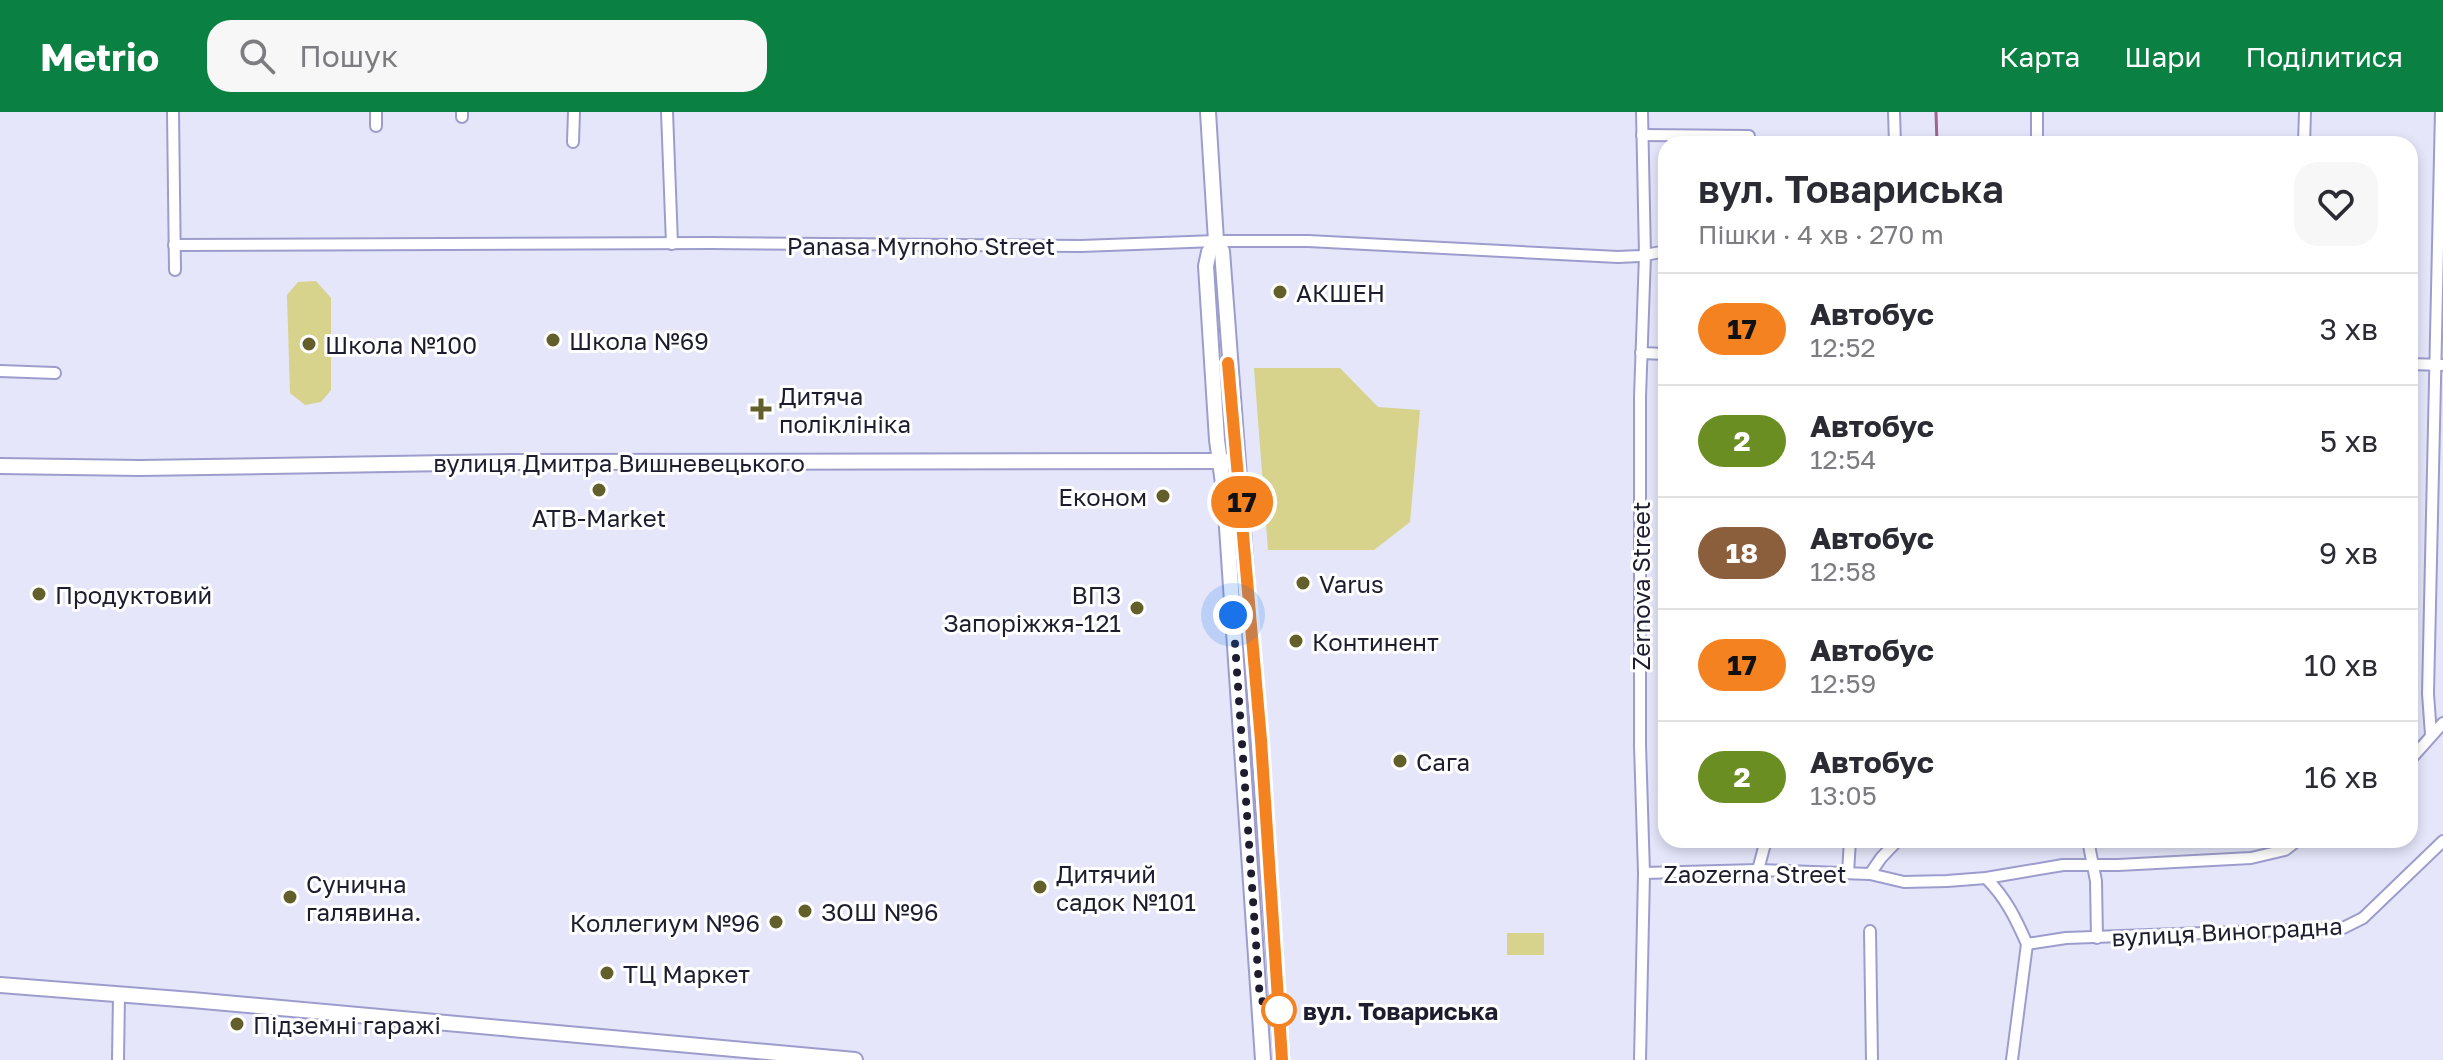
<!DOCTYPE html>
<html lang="uk">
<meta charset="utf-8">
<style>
:root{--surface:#fff;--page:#f7f7f7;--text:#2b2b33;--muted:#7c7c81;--line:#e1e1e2;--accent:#0b8043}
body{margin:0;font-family:"Golos Text",sans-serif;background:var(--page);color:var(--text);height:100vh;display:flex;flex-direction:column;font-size:30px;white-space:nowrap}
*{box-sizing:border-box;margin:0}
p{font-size:26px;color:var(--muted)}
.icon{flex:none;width:44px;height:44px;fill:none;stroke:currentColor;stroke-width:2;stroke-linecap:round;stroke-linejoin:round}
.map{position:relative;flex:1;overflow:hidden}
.sheet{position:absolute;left:1658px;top:24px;width:760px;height:712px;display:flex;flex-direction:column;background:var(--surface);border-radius:24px;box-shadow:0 4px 12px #0003}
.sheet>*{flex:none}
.badge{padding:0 16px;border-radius:26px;font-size:28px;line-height:52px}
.you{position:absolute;width:40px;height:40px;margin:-20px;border:6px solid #fff;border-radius:50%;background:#1a73e8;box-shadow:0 0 0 12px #1a73e833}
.map>.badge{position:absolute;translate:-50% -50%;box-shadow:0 0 0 4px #fff}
.round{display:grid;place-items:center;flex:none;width:84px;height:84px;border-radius:24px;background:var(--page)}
.headline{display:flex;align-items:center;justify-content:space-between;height:136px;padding:0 40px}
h1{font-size:38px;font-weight:600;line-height:60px}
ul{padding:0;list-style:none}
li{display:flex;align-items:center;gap:24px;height:112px;padding:0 40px;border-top:2px solid var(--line)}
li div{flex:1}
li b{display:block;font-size:30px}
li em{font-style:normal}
li .badge{min-width:88px;font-weight:700;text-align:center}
header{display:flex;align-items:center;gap:48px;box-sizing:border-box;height:112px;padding:0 40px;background:var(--accent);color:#fff}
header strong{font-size:38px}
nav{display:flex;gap:44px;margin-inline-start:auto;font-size:28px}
.search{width:560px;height:72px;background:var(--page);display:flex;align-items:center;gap:20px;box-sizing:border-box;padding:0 28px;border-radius:24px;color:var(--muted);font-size:30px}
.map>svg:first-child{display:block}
.green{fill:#d7d28c}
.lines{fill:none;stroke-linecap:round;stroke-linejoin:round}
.stream{stroke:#a5628f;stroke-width:3}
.street-casing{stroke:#9d9dcd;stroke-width:14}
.secondary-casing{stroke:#9d9dcd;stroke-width:18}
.street{stroke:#fff;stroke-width:10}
.secondary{stroke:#fff;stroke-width:14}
.line-casing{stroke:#fff;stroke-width:18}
.line{stroke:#f58220;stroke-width:12}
.walk{stroke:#1d1d2f;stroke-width:8;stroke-dasharray:0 14.4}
.poi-dot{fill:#635f2b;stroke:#fff;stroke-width:3}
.stop-dot{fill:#fff;stroke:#f58220;stroke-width:4}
.labels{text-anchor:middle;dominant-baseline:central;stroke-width:6;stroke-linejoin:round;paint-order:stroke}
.street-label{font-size:24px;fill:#1d1d2f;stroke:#fff}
.poi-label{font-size:24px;fill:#1d1d2f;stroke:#fff;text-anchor:start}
.stop-label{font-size:24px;font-weight:bold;fill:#1d1d2f;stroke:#fff;text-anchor:start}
</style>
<header>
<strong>Metrio</strong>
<div class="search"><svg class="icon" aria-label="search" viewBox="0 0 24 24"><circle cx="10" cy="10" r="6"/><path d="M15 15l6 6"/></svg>Пошук</div>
<nav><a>Карта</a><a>Шари</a><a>Поділитися</a></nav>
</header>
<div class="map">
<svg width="2443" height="948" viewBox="0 0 2443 948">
<rect width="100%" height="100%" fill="#e5e6fa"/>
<!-- green -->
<g class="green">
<polygon points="316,169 331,186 331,278 321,290 305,293 290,281 287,183 298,170"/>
<polygon points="1254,256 1340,256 1378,295 1420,298 1410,410 1374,438 1268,438"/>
<rect x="1507" y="821" width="37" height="22"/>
</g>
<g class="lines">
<!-- stream -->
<polyline class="stream" points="1936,0 1937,32"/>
<!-- street casing -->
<g class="street-casing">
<g id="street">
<polyline points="173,0 175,158"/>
<polyline points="462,0 462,5"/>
<polyline points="667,0 672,132"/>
<polyline points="1894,0 1895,32"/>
<polyline points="376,14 376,0"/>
<polyline points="1642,23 1749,24"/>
<polyline points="573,30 574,0"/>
<polyline points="2037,32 2037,0"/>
<polyline points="2304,32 2305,0"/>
<polyline points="174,133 711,131 1081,134 1216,129 1308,129 1618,145 1640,144 1666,139"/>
<polyline points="1641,241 1666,242"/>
<polyline points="2410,252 2443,253"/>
<polyline points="0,259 55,261"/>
<polyline points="2431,623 2428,582 2441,0"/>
<polyline points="2410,648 2443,611"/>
<polyline points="2088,728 2096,769 2097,826"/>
<polyline points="1758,758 1766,728"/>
<polyline points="1644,761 1758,758 1870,762 1881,746 1898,728"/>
<polyline points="1848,761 1850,728"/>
<polyline points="1870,762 1904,770 1947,769 1986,766 2063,753 2118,753 2251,746 2285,738 2298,728"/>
<path d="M1986,766C2006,786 2016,807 2027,832"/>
<polyline points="1870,819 1872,948"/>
<polyline points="2027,832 2066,826 2343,816 2363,806 2443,729"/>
<polyline points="118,948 119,883"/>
<polyline points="1640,948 1644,761 1640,633 1640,285 1645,143 1642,0"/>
<polyline points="2012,948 2027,832"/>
</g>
</g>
<!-- secondary casing -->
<g class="secondary-casing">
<g id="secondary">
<path d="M1208,0L1216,129L1222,139C1241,409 1264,678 1282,948"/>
<polyline points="1216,129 1209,140 1206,154 1217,328 1225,386 1263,948"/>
<polyline points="0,354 140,356 515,350 1237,349"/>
<polyline points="0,873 192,888 855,948"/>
</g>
</g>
<!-- street -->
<use href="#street" class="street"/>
<!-- secondary -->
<use href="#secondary" class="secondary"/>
</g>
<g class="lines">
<!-- line casing -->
<g class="line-casing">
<polyline id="line" points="1228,251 1261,628 1282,948"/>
</g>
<!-- line -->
<use href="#line" class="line"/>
<!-- walk -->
<polyline class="walk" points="1233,503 1260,888 1279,898"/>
</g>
<!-- markers -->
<g class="poi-dot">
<circle cx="1280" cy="180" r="8"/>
<circle cx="553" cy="228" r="8"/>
<circle cx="309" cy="232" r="8"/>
<path d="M757 285h8v8h8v8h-8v8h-8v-8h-8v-8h8z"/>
<circle cx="599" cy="378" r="8"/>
<circle cx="1163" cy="384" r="8"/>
<circle cx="1303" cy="471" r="8"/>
<circle cx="39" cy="482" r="8"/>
<circle cx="1137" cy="496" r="8"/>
<circle cx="1296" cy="529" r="8"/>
<circle cx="1400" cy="649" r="8"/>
<circle cx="1040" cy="775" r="8"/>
<circle cx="290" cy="785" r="8"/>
<circle cx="805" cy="799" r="8"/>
<circle cx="776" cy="810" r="8"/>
<circle cx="607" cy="861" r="8"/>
<circle cx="237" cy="912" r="8"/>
</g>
<circle class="stop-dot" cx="1279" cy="898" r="16"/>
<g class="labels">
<!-- street labels -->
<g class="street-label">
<text x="921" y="133">Panasa Myrnoho Street</text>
<text x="619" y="350">вулиця Дмитра Вишневецького</text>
<text transform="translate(1640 474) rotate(-90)">Zernova Street</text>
<text x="1755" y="761">Zaozerna Street</text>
<text transform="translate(2227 819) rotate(-3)">вулиця Виноградна</text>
</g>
<!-- poi labels -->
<g class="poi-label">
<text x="1296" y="180">АКШЕН</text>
<text x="569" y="228">Школа №69</text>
<text x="325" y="232">Школа №100</text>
<text x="779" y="283">Дитяча<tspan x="779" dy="28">поліклініка</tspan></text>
<text x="1147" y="384" text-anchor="end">Економ</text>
<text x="599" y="405" text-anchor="middle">ATB-Market</text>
<text x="1319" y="471">Varus</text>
<text x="55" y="482">Продуктовий</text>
<text x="1121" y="482" text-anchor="end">ВПЗ<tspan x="1121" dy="28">Запоріжжя-121</tspan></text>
<text x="1312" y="529">Континент</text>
<text x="1416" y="649">Сага</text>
<text x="1056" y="761">Дитячий<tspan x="1056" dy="28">садок №101</tspan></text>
<text x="306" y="771">Сунична<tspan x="306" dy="28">галявина.</tspan></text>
<text x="821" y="799">ЗОШ №96</text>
<text x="760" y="810" text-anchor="end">Коллегиум №96</text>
<text x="623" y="861">ТЦ Маркет</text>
<text x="253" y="912">Підземні гаражі</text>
</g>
<!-- stop labels -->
<g class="stop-label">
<text x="1303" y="898">вул. Товариська</text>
</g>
</g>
</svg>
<div class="you" style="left:1233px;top:503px"></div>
<b class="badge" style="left:1242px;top:390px;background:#f58220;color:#111">17</b>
<section class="sheet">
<div class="headline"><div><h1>вул. Товариська</h1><p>Пішки · 4 хв · 270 m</p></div><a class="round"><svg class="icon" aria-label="heart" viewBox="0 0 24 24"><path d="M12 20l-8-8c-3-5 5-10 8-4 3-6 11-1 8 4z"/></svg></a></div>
<ul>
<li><span class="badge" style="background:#f58220;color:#111">17</span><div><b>Автобус</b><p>12:52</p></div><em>3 хв</em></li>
<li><span class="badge" style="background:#6b8e23;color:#fff">2</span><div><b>Автобус</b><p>12:54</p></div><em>5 хв</em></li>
<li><span class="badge" style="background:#8b5e3c;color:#fff">18</span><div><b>Автобус</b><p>12:58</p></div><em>9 хв</em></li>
<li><span class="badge" style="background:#f58220;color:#111">17</span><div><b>Автобус</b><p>12:59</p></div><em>10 хв</em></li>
<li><span class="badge" style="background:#6b8e23;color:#fff">2</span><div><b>Автобус</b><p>13:05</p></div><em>16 хв</em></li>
</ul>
</section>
</div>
